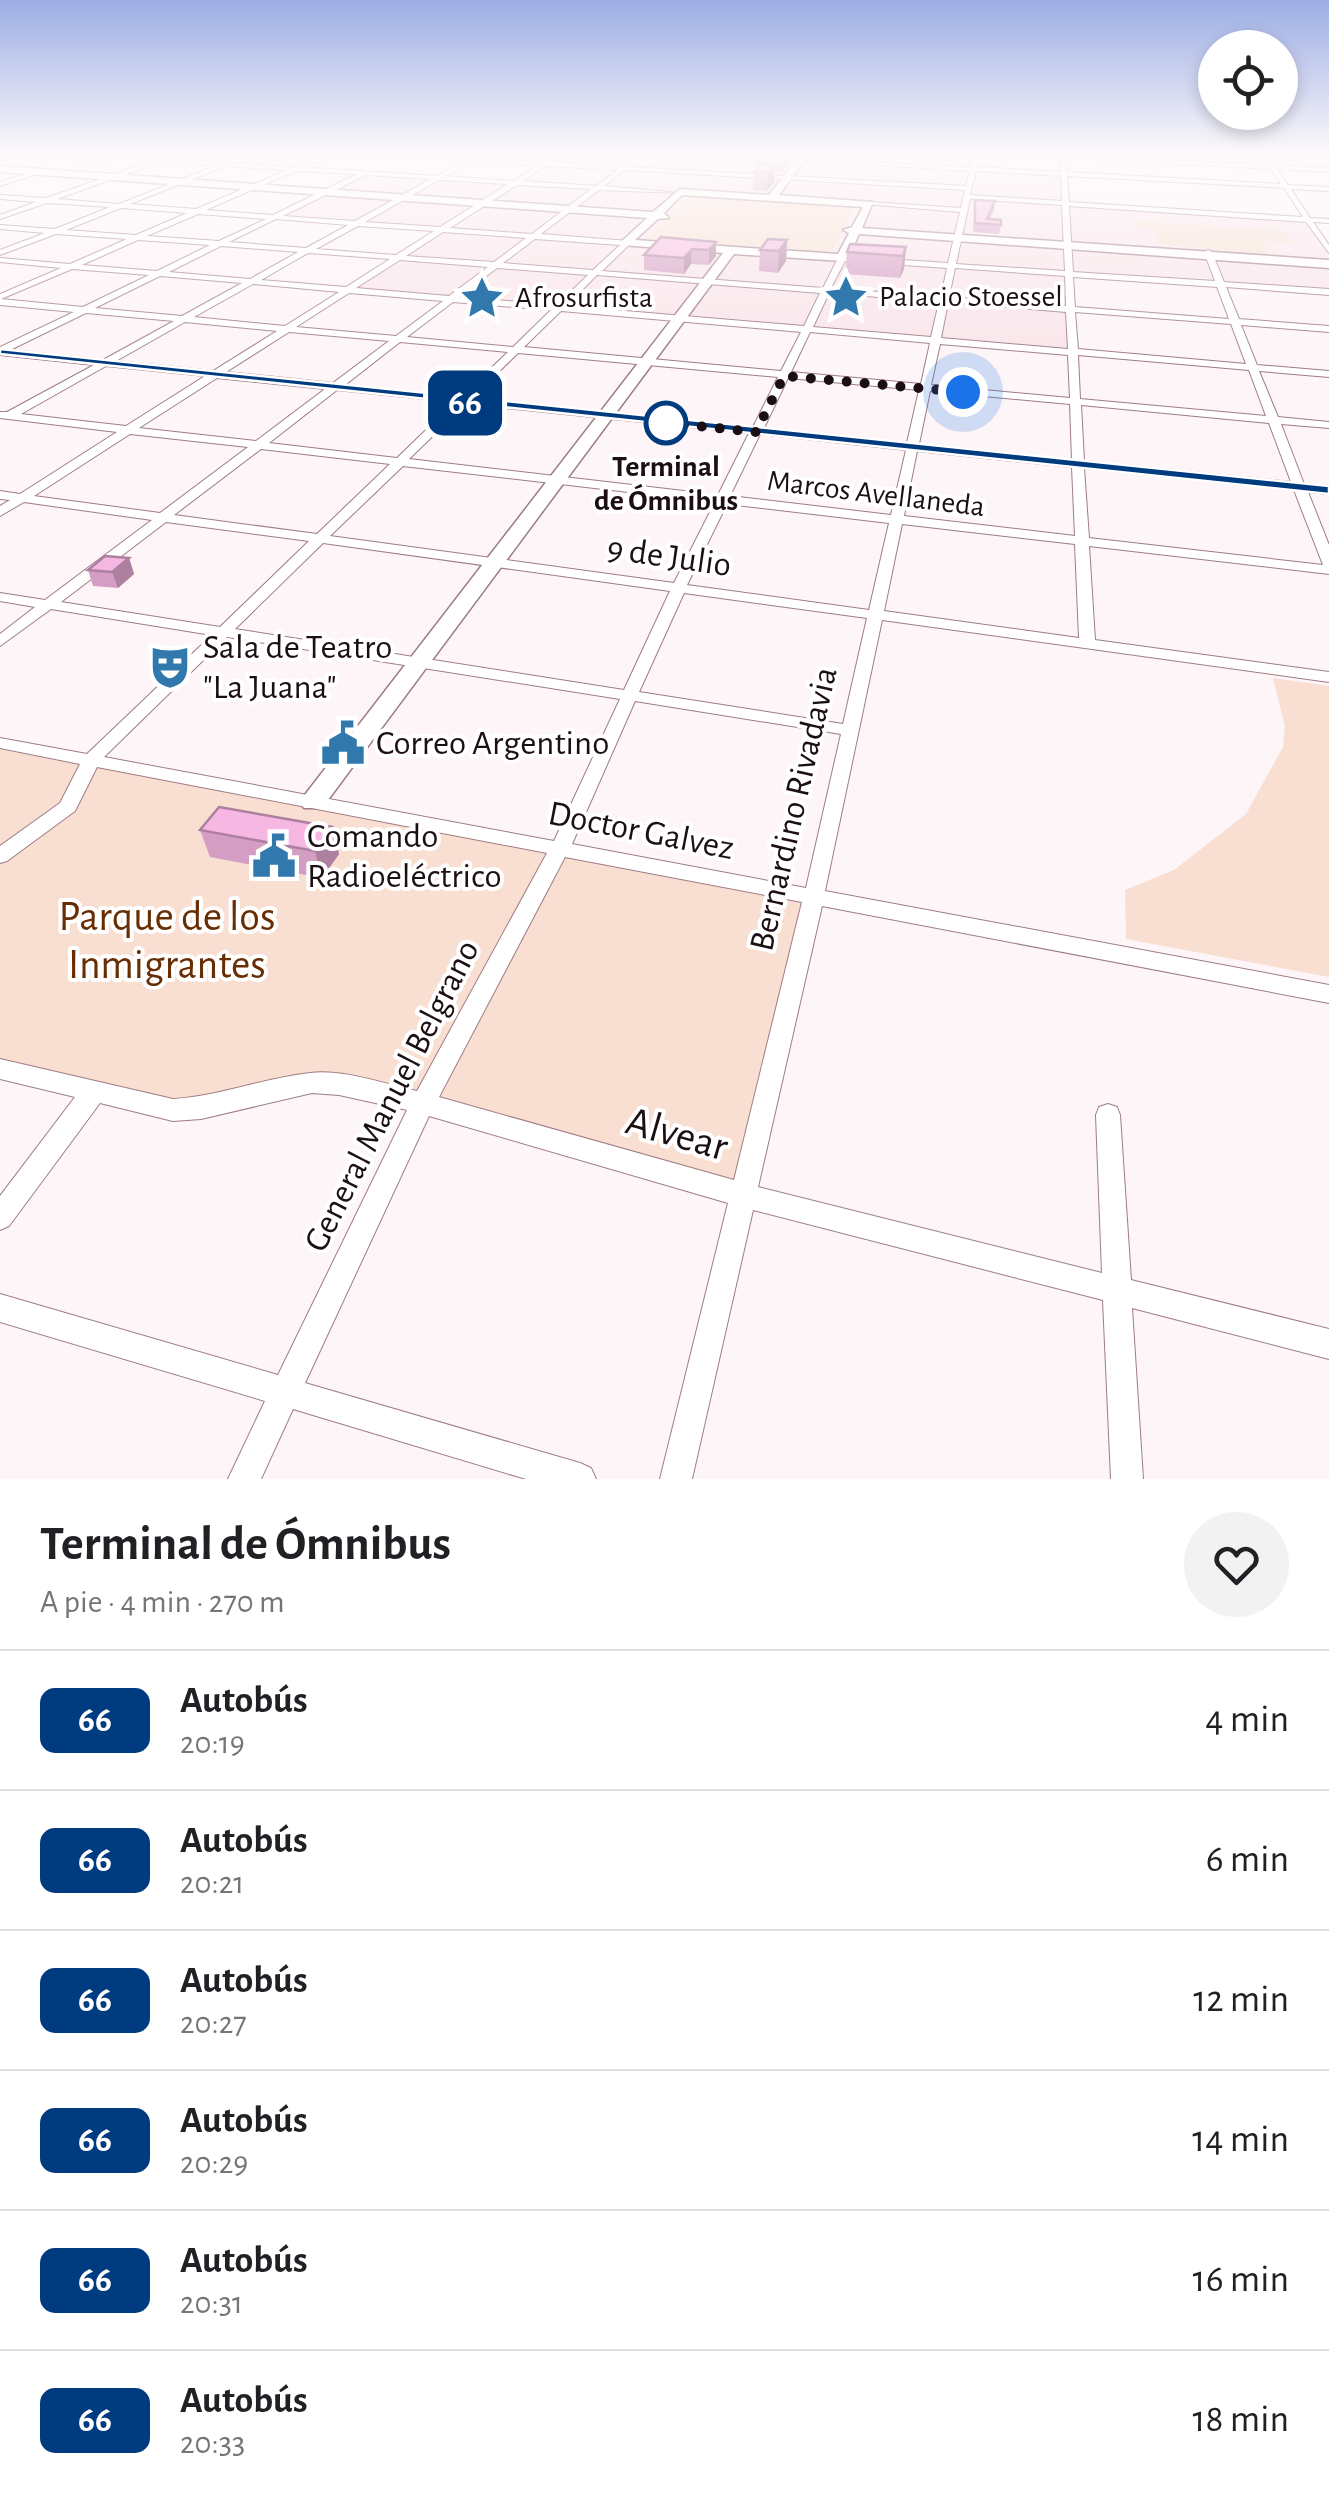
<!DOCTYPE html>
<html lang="es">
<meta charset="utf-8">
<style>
:root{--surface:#fff;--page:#f2f2f2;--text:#202124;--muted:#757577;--line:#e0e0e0}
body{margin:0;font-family:"Alegreya Sans",sans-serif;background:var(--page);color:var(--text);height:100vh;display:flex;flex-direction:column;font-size:38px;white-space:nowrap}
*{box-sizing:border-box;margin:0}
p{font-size:32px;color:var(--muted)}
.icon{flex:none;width:55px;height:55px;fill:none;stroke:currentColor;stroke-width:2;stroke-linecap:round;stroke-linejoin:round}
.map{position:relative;height:1479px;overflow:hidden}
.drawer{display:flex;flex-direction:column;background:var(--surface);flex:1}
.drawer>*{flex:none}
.badge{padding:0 20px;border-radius:15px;font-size:35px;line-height:65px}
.controls{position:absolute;left:1198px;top:30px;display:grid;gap:20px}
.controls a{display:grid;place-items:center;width:100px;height:100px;border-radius:50%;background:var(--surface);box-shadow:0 5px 15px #0003;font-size:50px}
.you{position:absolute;width:50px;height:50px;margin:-25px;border:8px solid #fff;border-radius:50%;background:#1a73e8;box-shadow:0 0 0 15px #1a73e833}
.map>.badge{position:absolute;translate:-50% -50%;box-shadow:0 0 0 5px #fff}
.round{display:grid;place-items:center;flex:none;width:105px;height:105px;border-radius:52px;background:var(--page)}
.summary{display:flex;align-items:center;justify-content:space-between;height:170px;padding:0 40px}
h1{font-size:48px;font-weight:600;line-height:75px}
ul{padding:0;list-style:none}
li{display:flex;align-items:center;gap:30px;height:140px;padding:0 40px;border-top:2px solid var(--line)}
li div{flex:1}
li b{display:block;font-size:38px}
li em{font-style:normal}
li .badge{min-width:110px;font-weight:700;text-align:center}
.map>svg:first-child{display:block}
.built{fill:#f9e5ea}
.green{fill:#f8dfd1}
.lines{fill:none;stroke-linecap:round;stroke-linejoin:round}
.street-casing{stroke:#9f7c84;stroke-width:2}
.secondary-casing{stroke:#9f7c84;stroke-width:3}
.street{fill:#fff;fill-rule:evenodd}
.secondary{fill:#fff;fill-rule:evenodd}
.wall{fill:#d49dc3}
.shaded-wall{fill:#ad809f}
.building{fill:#f7b7e3;stroke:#ad809f;stroke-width:2.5}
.line{fill:#003b80;stroke:#fff;stroke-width:2.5}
.walk{stroke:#1c0f13;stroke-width:10;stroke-dasharray:0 18}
.stop-dot{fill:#fff;stroke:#003b80;stroke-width:5}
.labels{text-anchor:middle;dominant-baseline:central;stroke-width:8;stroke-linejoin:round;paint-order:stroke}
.far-poi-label{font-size:30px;fill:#1c0f13;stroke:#fff;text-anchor:start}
.far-stop-label{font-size:30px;font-weight:bold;fill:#1c0f13;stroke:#fff}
.far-street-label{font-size:30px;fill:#1c0f13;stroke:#fff}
.street-label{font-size:35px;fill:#1c0f13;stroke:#fff}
.poi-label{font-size:35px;fill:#1c0f13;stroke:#fff;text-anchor:start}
.near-park-label{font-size:42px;fill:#682d02;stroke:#fff}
.near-street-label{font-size:42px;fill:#1c0f13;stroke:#fff}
</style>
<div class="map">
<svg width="1329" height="1479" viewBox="0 0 1329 1479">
<rect width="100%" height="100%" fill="#fdf5f7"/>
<!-- built -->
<g class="built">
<polygon points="16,154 149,154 107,169 0,162"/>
<polygon points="560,154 708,154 1064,174 1066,203 1308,220 1329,249 1329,292 1071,274 1074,352 345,290 438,231 274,217 366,173 514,182"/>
</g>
<!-- green -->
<g class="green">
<polygon points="689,197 841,205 853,209 832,250 825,252 646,240"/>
<polygon points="1136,221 1285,231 1293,243 1263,241 1268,254 1159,244 1156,230 1138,229"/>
<polygon points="1273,678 1329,686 1329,977 1126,939 1125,890 1174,870 1246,814 1283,747 1285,726"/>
<polygon points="0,743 814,897 742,1195 339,1085 201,1108 0,1069"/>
</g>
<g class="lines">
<!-- street casing -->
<g class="street-casing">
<g id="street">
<polygon points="7,154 16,154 0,160 0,156"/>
<path d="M324,154H332L304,167L437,176L464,161L374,154L544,162L556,154H563L551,162L622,166L638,154H645L629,167L966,186L969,171L708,154L970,167L973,154H979L976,167L1061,172L1060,158L1024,154L1268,165L1261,154H1267L1275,165L1329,168V172L1277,169L1288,185L1329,187V191L1291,189L1310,218L1329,219V223L1313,222L1329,245V253L1306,222L1069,206L1073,272L1215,281L1204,252L1208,250L1212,252L1224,282L1329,289V295L1226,287L1239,319L1329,326V332L1241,325L1257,365L1329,371V377L1259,371L1278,417L1329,422V428L1281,424L1304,484L1329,486V494L1308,492L1329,545V574L1089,546L1095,640L1329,672V682L882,620L825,891L1329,985V1003L822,906L758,1187L1102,1273L1096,1115L1099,1107L1108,1104L1117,1107L1120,1115L1131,1280L1329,1329V1359L1132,1308L1143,1479H1111L1103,1300L753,1210L692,1479H660L728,1203L429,1116L305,1383L580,1463L591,1468L596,1479H526L293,1409L261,1479H228L265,1401L0,1322V1294L278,1375L407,1110L339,1095L312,1093L201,1119L173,1121L100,1103L9,1226L0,1230V1196L75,1097L0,1079V1059L173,1099C220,1096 264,1078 310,1073C344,1069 384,1084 417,1091L547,853L97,767L75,811L7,861L0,863V846L60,803L80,764L0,748V738L87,754L212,635L51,609L0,646V634L35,607L0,601V593L45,600L152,520L24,502L0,516V506L10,500L0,499V491L20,494L117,432L0,418V412H7L94,365L0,355V347L74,312L0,305V294L61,268L0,262V258L70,264L127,239L56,234L0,255V250L45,233L0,229V225L55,229L110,207L47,203L0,219V215L36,202L0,199V195L46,198L169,155L172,157L170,159L295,167ZM1066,158L1271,169L1281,184L1067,172ZM472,161L538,165L514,181L446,176ZM161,162L218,165L119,204L57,199ZM221,166L287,170L196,209L130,204L221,168ZM546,166L617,170L596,186L522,181ZM625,170L965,190L961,208L869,202L865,204L960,212L948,263L842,256L838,258L823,288L602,271L629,245V241L541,234L599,190L681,193L604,186ZM296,171L357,174L273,215L206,210ZM976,171L1061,176L1062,201L970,195ZM366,175L431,179L355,221L283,216ZM1067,176L1284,188L1303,217L1069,202ZM439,180L508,184L440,227L365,222ZM517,185L591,189L532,234L450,228ZM970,199L1062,205L1065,271L956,264ZM121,208L187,213L136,235L66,230ZM198,214L266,219L219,241L147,236ZM276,219L348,225L306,248L229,242ZM358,226L434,231L396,255L316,249ZM443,232L526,238L494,262L406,256ZM535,239L620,245L593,270L503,263ZM138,240L210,245L157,271L82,265ZM221,246L298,252L250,279L169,272ZM308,253L390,259L346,287L261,280ZM400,260L488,267L449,296L356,288ZM845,261L947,268L941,297L831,288ZM497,268L588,275L557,305L459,297ZM955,268L1065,276L1066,306L949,297ZM72,269L149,275L83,307L1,299ZM597,275L820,293L804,326L566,306ZM160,276L242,283L182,316L95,308ZM1073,277L1217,287L1229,319L1075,307ZM253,284L339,292L285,326L194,317ZM349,293L443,301L396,336L296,327ZM829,293L939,302L931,337L813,327ZM453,302L551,310L513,347L407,337ZM948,302L1066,312L1068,349L941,338ZM561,311L801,332L781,371L524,347ZM1075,312L1231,324L1246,364L1078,349ZM86,313L174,321L103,360L10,350ZM185,322L277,331L213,371L116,361ZM289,332L389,341L333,383L226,372ZM810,332L930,343L921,384L791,372ZM400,342L508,352L461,397L345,385ZM940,344L1068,355L1070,398L931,385ZM518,353L778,377L753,427L472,398ZM1078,355L1249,370L1266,416L1080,399ZM106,366L205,376L126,426L21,414ZM217,378L325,389L256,441L139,428ZM788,378L919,390L907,443L764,428ZM337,390L455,402L397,458L269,443ZM930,391L1070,404L1072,460L919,444ZM466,404L749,433L718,495L409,459ZM1081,405L1269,423L1291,482L1084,461ZM130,434L248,447L160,513L34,496ZM760,434L906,450L891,515L730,496ZM261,449L390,464L317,534L174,515ZM917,451L1072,467L1075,536L904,516ZM403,466L715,502L674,583L330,536ZM1084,468L1294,490L1323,565L1089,538ZM727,504L889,523L869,610L687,585ZM166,522L309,541L220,627L61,602ZM902,524L1075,544L1079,638L884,611ZM323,543L670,591L624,690L235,629ZM684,593L867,618L843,724L639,692ZM227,637L620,699L554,841L104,757ZM635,701L841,734L806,888L572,844ZM565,857L802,902L734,1180L439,1097Z"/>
<polygon points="35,171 37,174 0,186 0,182"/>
</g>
</g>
<!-- secondary casing -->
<g class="secondary-casing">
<path id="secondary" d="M801,154H809L779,195L873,202L862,228L1329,260V268L859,234L848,258L842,261L734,254L322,808H304L300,802L304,796L723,253L622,245V241L647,218L0,172V166L653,212L680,189L769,195ZM682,195L863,207L852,227L843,230L849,233L838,254L635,240L658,219L669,218L664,213Z"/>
</g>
<!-- street -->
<use href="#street" class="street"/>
<!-- secondary -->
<use href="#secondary" class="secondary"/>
</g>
<!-- wall -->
<g class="wall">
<polygon points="757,154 797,154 780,154 789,163 782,172 775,171 774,183 767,191 753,190 754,172 758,167 758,166 754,166 754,157"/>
<polygon points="975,200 995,201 994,210 990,219 1001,225 999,234 973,232"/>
<polygon points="787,240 786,261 778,273 759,271 760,250"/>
<polygon points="716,242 716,256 709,265 691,264 684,274 644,270 644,255"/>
<polygon points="906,247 904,269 900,278 845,274 847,252"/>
<polygon points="129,558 134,574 118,588 93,586 88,570"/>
<polygon points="332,827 339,854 322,878 210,857 200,830"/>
</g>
<!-- shaded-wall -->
<g class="shaded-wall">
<polygon points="790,154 789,163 782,172 783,163"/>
<polygon points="775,165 774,183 767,191 768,173"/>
<polygon points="787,240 786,261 778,273 779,251"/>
<polygon points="716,242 716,256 709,265 709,250"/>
<polygon points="906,247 904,269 900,278 903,256"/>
<polygon points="692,249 691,264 684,274 684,258"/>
<polygon points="129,558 134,574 118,588 112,572"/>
<polygon points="332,827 339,854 322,878 315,851"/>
</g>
<!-- building -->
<g class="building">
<polygon points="757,154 790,154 783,163 758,162 762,157 754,157"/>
<polygon points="761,164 775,165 768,173 754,172"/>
<polygon points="975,200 995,201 987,219 1001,220 1001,225 975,223"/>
<polygon points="661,237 716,242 709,250 692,249 684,258 644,255"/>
<polygon points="768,239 787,240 779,251 760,250"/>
<polygon points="850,244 906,247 903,256 847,252"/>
<polygon points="105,556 129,558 112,572 88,570"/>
<polygon points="219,807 332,827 315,851 200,830"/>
</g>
<!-- sky -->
<linearGradient id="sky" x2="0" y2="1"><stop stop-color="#9daee5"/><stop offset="0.43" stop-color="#fefafb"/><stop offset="1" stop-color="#fefafb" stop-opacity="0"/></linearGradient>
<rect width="1329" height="361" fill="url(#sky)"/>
<!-- line -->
<polygon class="line" points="0,349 1329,486 1329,494 0,354"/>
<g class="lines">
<!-- walk -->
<polyline class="walk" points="666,423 756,432 784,376 963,392"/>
</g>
<!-- icons -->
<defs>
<g id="sight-bare" transform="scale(3.45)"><path d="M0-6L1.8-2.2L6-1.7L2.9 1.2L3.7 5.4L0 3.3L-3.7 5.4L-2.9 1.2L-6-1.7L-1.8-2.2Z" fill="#3179ad" stroke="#fff" stroke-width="2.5" paint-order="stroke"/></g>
<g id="theatre-bare" transform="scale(3.45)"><path d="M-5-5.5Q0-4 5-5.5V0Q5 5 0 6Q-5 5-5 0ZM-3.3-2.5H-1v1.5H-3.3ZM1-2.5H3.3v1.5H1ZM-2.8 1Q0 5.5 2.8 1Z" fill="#3179ad" stroke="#fff" stroke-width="2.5" paint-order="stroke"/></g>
<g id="civic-bare" transform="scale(3.45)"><path d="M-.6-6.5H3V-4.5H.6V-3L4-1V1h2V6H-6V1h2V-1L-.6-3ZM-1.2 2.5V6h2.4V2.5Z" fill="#3179ad" stroke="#fff" stroke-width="2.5" paint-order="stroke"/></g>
</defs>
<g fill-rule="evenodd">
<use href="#sight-bare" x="846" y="297"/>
<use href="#sight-bare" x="482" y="298"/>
<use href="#theatre-bare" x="170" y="667"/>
<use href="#civic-bare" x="343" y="743"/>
<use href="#civic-bare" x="274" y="856"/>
</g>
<!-- markers -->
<circle class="stop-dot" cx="666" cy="423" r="20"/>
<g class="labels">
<!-- far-poi labels -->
<g class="far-poi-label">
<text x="879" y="297">Palacio Stoessel</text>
<text x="515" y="298">Afrosurfista</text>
</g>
<!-- far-stop labels -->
<g class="far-stop-label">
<text x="666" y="467">Terminal<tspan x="666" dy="34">de Ómnibus</tspan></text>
</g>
<!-- far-street labels -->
<g class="far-street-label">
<text transform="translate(876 494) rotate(7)">Marcos Avellaneda</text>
</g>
<!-- street labels -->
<g class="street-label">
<text transform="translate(669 557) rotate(8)">9 de Julio</text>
<text transform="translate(794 809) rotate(-77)">Bernardino Rivadavia</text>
<text transform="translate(641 831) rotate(11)">Doctor Galvez</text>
<text transform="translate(392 1096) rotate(-63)">General Manuel Belgrano</text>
</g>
<!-- poi labels -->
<g class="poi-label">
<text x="203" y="647">Sala de Teatro<tspan x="203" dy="40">"La Juana"</tspan></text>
<text x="376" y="743">Correo Argentino</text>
<text x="307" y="836">Comando<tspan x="307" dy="40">Radioeléctrico</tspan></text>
</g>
<!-- near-park labels -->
<g class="near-park-label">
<text x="167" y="917">Parque de los<tspan x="167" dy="48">Inmigrantes</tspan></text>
</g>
<!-- near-street labels -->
<g class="near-street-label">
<text transform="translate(677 1134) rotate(16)">Alvear</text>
</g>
</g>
</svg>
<div class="controls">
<a><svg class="icon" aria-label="locate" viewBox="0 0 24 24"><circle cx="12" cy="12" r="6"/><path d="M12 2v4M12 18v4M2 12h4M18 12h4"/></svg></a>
</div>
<div class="you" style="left:963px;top:392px"></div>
<b class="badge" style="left:465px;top:403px;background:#003b80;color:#fff">66</b>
</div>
<section class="drawer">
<div class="summary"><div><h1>Terminal de Ómnibus</h1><p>A pie · 4 min · 270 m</p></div><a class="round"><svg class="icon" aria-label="heart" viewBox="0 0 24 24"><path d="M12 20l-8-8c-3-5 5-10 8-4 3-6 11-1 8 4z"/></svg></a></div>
<ul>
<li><span class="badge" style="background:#003b80;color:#fff">66</span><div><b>Autobús</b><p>20:19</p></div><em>4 min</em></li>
<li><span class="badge" style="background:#003b80;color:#fff">66</span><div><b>Autobús</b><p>20:21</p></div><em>6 min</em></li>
<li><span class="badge" style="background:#003b80;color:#fff">66</span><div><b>Autobús</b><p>20:27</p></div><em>12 min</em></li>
<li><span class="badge" style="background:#003b80;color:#fff">66</span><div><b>Autobús</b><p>20:29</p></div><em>14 min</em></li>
<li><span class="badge" style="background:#003b80;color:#fff">66</span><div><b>Autobús</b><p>20:31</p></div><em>16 min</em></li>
<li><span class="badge" style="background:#003b80;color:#fff">66</span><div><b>Autobús</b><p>20:33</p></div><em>18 min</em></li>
</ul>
</section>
